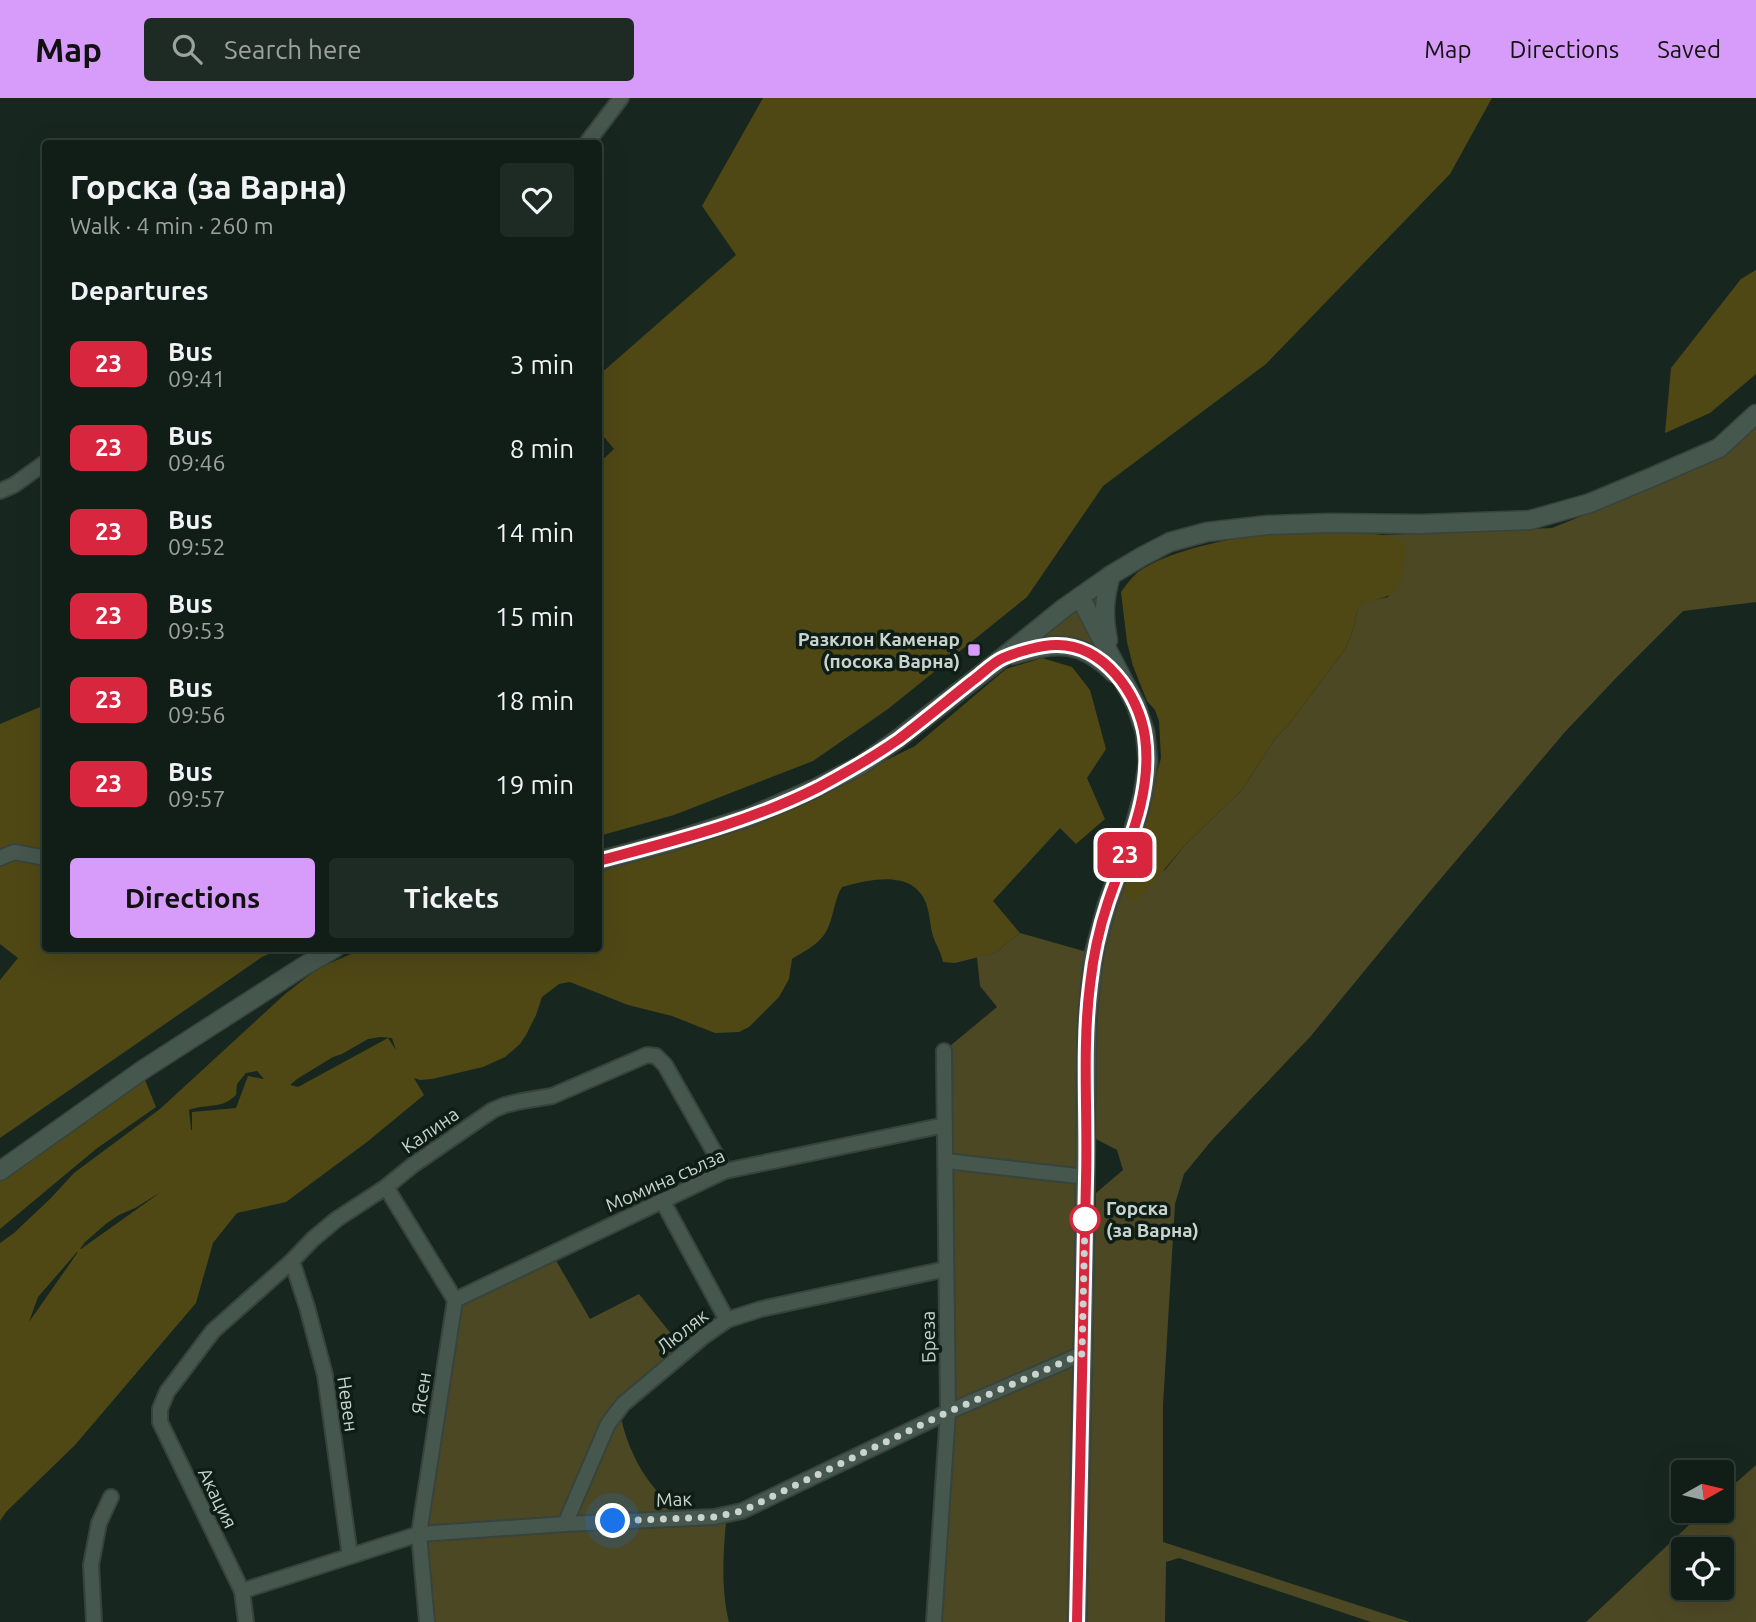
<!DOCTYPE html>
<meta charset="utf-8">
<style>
:root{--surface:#111d17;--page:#1e2a24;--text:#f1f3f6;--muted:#9ca2a1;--line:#303b36;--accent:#d79bf9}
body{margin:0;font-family:Ubuntu,sans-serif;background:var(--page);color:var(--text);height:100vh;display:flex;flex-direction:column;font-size:26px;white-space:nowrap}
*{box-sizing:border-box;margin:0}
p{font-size:23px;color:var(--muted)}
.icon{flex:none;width:38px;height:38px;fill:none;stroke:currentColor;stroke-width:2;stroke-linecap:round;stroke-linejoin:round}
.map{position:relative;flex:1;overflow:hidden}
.details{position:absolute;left:42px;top:42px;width:560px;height:812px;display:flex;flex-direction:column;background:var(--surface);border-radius:7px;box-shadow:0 7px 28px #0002,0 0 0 2px var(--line)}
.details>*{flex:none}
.badge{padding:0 14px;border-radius:10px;font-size:24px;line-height:46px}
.needle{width:46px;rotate:82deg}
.controls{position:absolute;left:1671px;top:1362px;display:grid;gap:14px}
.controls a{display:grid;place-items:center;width:63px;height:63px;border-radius:7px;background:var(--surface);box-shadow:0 7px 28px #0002,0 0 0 2px var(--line);font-size:35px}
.you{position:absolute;width:35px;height:35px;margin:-18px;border:5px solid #fff;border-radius:50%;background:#1a73e8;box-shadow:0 0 0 10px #1a73e833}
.map>.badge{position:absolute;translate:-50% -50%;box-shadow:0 0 0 4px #fff}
h2{padding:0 28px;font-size:26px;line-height:63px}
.round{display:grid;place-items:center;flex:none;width:74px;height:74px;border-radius:7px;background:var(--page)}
.headline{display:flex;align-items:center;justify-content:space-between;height:119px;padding:0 28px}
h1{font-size:33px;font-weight:600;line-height:52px}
.button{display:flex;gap:14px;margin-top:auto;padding:14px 28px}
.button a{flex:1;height:80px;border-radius:7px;background:var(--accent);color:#111;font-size:28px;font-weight:600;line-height:80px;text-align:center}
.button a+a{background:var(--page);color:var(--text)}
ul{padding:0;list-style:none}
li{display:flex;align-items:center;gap:21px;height:84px;padding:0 28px}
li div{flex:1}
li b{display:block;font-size:26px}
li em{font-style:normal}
li .badge{min-width:77px;font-weight:700;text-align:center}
header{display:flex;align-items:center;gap:42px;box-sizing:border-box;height:98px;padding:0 35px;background:var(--accent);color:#111}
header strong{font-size:33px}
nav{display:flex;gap:38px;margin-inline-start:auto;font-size:24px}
.search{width:490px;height:63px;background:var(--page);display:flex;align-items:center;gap:18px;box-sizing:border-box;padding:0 24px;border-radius:7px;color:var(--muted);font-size:26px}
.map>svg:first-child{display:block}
.green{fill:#4d4824;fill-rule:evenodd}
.forest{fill:#4f4815;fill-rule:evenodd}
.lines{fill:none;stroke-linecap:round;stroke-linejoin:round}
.minor-casing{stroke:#37433c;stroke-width:18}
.tertiary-casing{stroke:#37433c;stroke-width:21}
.minor{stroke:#46574e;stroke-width:14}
.tertiary{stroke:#46574e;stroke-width:18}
.line-casing{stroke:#fff;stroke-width:16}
.line{stroke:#d7263d;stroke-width:10}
.walk{stroke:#cad4ce;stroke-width:7;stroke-dasharray:0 12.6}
.poi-dot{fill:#d79bf9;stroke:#0e1d16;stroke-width:2.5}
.stop-dot{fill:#fff;stroke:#d7263d;stroke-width:3.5}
.labels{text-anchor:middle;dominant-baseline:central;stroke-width:7;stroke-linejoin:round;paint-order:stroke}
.poi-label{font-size:19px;font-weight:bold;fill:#cad4ce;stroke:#0e1d16;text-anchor:end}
.street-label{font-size:19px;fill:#cad4ce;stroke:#0e1d16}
.stop-label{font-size:19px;font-weight:bold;fill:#cad4ce;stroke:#0e1d16;text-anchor:start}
</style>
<header>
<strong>Map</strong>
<div class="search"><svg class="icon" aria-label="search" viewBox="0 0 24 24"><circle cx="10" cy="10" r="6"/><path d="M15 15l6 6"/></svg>Search here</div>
<nav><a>Map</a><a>Directions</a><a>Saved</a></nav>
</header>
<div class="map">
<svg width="1756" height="1524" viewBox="0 0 1756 1524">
<rect width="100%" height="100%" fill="#17271f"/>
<!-- green -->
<g class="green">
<polygon points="1756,321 1756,504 1683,513 1616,580 1564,635 1426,798 1310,939 1212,1042 1184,1076 1175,1106 1163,1307 1163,1444 1410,1524 1371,1524 1179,1460 1166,1464 1165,1524 1087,1524 1096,1095 1123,1072 1117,1052 1094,1040 1094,968 1103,844 1121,785 1165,772 1184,748 1242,692 1275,641 1289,626 1346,550 1354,529 1358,509 1366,504 1388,499 1403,464 1383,437 1552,430 1680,378"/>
<polygon points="1111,477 1104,511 1122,582 1086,554 1002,560"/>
<polygon points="1020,835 1094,856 1077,1524 932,1524 948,1314 944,953 997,909 980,888 977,859 995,855"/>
<path d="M554,1159L590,1221L639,1196L681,1248L618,1302C622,1335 635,1368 657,1393C666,1404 678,1414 688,1425L726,1424C723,1457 721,1492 729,1524H434L426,1429L459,1207Z"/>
<path d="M1756,1367V1524H1586L1705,1412H1722V1397ZM1684,1451H1722V1489H1684Z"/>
</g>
<!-- forest -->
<g class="forest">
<polygon points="763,0 1492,0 1450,76 1266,266 1103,388 1027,499 888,611 813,663 674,717 599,738 598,366 614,351 599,333 599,277 736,157 702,108"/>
<polygon points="1756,172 1756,276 1710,315 1665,335 1671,270 1741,181"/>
<path d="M1325,431L1383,437L1406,445C1403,465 1408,491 1385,499C1375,503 1367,504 1358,509L1354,529L1346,550L1289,626L1275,641L1242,692L1184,748L1142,798L1133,804L1124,797L1121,785L1143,725L1161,660L1159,623L1155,612L1147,603L1133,568L1127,544L1121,494C1126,487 1131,480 1138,474C1179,445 1275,432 1325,431Z"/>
<path d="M1042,560L1072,569L1090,592L1106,651L1087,680L1105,721L1076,746L1060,730L993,803L1020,835L995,855L955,865L943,864C941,854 936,847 933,838C930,828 930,816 926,805C913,771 870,781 842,789C833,803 834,823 824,837C817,847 803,854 792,861L789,881L779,899L749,929L739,934L715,935L672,918L628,907L570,884L559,886L542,899L536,917L526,937L520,946L505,959L483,969L432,981L420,982L414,980L424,997L367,1044L286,1104L237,1115L213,1145L196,1205L75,1347L6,1414L0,1423V1145L14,1135L51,1100L74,1075L160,1011L284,897L318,870L363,851L598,850L599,772L748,730L915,648L1006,571ZM380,939L392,940L396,952L388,940L298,989L290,987L297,981L333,959L342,956L368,941ZM257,973L264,981L248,978L236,1010L192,1014V1032H191L189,1012C207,1005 221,1012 236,997L237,986L246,975ZM161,1094L81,1151H80L85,1144L107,1125L119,1117L135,1110ZM77,1154H78L29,1224L38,1199Z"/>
<polygon points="45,607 46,850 281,851 262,859 0,1040 0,882 18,860 0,846 0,626"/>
<polygon points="143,977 156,1009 96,1051 0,1131 0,1080"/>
</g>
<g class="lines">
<!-- minor casing -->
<g class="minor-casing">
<g id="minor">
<polyline points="586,46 621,0"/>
<polyline points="0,393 14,387 46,364"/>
<polyline points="0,760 14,754 46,760"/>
<polyline points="946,1063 1086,1079"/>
<polyline points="386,1089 455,1202 419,1436 427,1524"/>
<polyline points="662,1102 727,1222"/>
<polyline points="292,1163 307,1209 325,1277 350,1458"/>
<polyline points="455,1202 725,1073 945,1027"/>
<polyline points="565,1426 608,1326 623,1306 704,1238 727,1222 761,1211 946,1171"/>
<polyline points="242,1493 419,1436 565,1426 714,1419 742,1413 948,1314 1082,1256"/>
<polyline points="94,1524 91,1467 99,1425 111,1399"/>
<polyline points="246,1524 242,1493 160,1324 160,1311 167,1294 213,1233 292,1163 313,1141 337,1121 386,1089 413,1067 493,1012 505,1007 522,1003 552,998 647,957 656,958 665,967 725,1073"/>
<polyline points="934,1524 948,1314 944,953"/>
</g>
</g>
<!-- tertiary casing -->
<g class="tertiary-casing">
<g id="tertiary">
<path d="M1108,542C1103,519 1104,500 1111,477"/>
<path d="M1012,557C1056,544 1080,541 1114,575"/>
<polyline points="598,763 670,744 749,719 814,691 861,667 898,641 1002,560 1064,510 1111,477 1143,458 1170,444 1207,434 1268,427 1329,425 1421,426 1530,422 1590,405 1650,380 1719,350 1756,316"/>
<polyline points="0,1073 144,971 304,868 335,850"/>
<polyline points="1077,1524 1084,1202 1087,921 1094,856 1107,807 1132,738 1143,697 1148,664 1145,634 1136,607 1080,499"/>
</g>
</g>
<!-- minor -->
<use href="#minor" class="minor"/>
<!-- tertiary -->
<use href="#tertiary" class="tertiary"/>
</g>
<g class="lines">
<!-- line casing -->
<g class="line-casing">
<path id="line" d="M598,763C673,743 750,724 819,689C847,674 873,659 899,641C924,622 948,602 972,583C982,576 992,565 1003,560C1017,554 1041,547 1056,547C1103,546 1139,596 1145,639C1153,697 1126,751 1108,804C1099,831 1093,859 1090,887C1082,951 1088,1017 1086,1081C1083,1229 1080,1376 1077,1524"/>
</g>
<!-- line -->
<use href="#line" class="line"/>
<!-- walk -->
<polyline class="walk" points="613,1423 714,1419 742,1413 948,1314 1082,1256 1085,1121"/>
</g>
<!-- markers -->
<rect class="poi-dot" x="967" y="545" width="14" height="14" rx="3.5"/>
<circle class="stop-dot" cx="1085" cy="1121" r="14"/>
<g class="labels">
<!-- poi labels -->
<g class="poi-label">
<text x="960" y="541">Разклон Каменар<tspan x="960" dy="22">(посока Варна)</tspan></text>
</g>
<!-- street labels -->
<g class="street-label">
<text transform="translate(430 1032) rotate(-35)">Калина</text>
<text transform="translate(665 1082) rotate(-24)">Момина сълза</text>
<text transform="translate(682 1233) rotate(-38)">Люляк</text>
<text transform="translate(928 1239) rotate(-91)">Бреза</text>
<text transform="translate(421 1295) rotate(-81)">Ясен</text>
<text transform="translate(348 1306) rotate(82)">Невен</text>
<text transform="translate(218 1400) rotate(64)">Акация</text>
<text transform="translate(674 1401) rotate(-2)">Мак</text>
</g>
<!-- stop labels -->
<g class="stop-label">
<text x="1106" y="1110">Горска<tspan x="1106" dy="22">(за Варна)</tspan></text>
</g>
</g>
</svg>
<div class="controls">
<a><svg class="needle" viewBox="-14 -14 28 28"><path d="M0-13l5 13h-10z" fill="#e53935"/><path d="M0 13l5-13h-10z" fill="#9ca2a1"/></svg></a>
<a><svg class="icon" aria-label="locate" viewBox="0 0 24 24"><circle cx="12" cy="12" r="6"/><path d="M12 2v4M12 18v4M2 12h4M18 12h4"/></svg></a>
</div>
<div class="you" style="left:613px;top:1423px"></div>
<b class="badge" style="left:1125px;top:757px;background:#d7263d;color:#fff">23</b>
<section class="details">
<div class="headline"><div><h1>Горска (за Варна)</h1><p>Walk · 4 min · 260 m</p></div><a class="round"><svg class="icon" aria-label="heart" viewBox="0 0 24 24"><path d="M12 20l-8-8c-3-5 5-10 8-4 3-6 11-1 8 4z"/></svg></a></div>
<h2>Departures</h2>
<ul>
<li><span class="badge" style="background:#d7263d;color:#fff">23</span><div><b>Bus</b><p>09:41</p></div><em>3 min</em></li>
<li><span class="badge" style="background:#d7263d;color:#fff">23</span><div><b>Bus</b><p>09:46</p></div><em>8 min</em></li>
<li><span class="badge" style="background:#d7263d;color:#fff">23</span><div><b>Bus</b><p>09:52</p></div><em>14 min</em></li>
<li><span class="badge" style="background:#d7263d;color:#fff">23</span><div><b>Bus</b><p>09:53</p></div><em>15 min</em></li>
<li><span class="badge" style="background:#d7263d;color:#fff">23</span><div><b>Bus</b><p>09:56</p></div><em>18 min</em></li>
<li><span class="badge" style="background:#d7263d;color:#fff">23</span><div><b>Bus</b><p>09:57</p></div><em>19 min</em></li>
</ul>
<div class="button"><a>Directions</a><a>Tickets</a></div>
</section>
</div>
